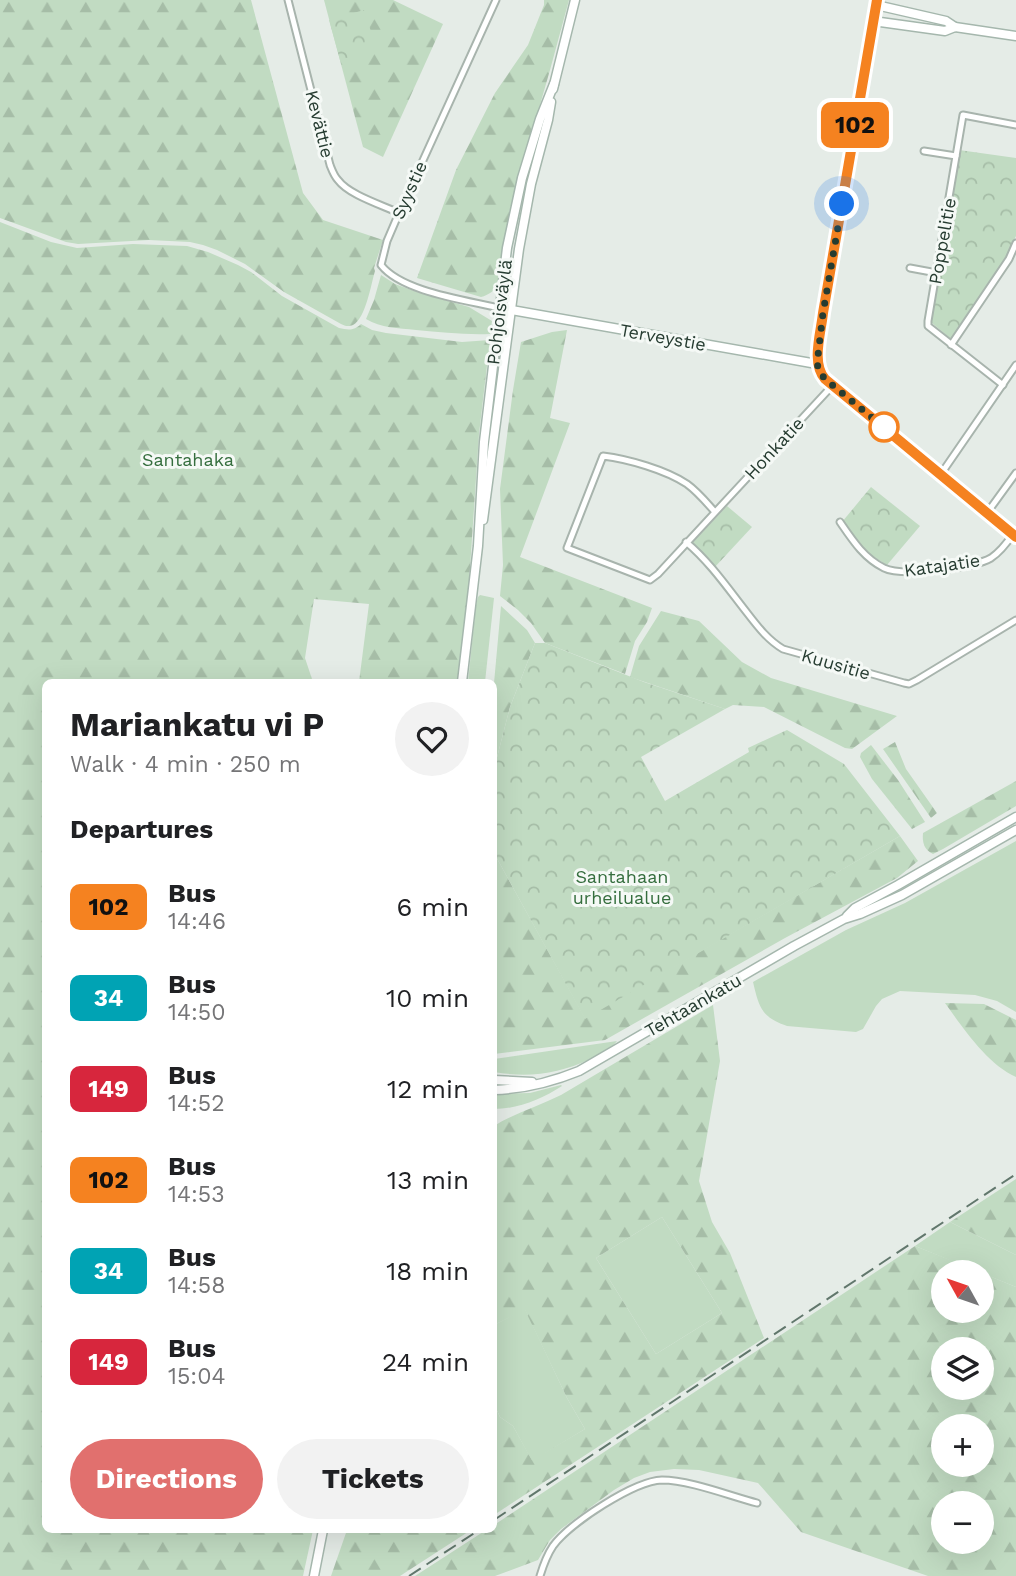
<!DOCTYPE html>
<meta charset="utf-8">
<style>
:root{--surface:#fff;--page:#f2f2f2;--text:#202124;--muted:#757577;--accent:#e1706e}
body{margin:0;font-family:"Work Sans",sans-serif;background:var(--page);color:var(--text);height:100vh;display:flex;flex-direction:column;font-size:26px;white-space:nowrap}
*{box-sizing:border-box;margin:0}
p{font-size:23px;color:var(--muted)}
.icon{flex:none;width:38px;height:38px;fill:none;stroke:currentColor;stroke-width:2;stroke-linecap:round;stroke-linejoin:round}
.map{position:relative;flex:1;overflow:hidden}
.drawer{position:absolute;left:42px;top:679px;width:455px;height:854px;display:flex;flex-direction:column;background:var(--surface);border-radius:10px;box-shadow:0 7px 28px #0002}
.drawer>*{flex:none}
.badge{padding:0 14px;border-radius:10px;font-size:24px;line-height:46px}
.needle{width:46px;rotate:310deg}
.fabs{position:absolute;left:931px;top:1260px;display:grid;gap:14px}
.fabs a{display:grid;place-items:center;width:63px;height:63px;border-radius:50%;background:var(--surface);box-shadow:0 7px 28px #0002;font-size:35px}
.you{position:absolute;width:35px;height:35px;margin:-18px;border:5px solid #fff;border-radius:50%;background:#1a73e8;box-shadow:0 0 0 10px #1a73e833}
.map>.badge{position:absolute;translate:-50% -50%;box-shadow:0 0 0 4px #fff}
h2{padding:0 28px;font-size:26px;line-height:63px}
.round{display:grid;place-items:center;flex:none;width:74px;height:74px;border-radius:37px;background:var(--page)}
.overview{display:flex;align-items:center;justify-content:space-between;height:119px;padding:0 28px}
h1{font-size:33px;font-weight:700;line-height:52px}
.action{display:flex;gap:14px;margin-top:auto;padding:14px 28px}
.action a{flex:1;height:80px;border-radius:42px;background:var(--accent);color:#fff;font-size:28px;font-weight:700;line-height:80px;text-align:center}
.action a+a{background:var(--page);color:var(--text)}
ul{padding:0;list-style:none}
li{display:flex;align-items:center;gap:21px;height:91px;padding:0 28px}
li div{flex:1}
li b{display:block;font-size:26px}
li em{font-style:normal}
li .badge{min-width:77px;font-weight:700;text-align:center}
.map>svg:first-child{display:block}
.grass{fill:#c1dbc2}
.forest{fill:url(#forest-firs);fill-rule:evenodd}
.park{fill:url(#park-crowns)}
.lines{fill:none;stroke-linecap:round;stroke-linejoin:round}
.street-casing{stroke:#a8b4ad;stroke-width:9}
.secondary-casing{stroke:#a5b7ad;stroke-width:11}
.street{stroke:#fff;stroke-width:5}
.secondary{stroke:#fff;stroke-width:8}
.rail{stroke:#61776c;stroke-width:2;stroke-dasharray:14 7;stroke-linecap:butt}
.line-casing{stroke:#fff;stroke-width:16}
.line{stroke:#f58220;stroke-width:10}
.walk{stroke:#263c31;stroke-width:7;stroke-dasharray:0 12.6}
.stop-dot{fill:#fff;stroke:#f58220;stroke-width:3.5}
.labels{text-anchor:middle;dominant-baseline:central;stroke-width:6;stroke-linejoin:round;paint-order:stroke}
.street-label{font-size:18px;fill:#263c31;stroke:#f5f9f6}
.park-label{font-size:18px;fill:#356e3e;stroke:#f5f9f6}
</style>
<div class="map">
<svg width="1016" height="1576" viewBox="0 0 1016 1576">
<defs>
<pattern id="forest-firs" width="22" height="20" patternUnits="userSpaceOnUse" patternTransform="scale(1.75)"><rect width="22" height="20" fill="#c1dbc2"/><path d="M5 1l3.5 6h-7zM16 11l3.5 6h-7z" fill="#a6bda7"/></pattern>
<pattern id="park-crowns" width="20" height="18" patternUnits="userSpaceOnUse" patternTransform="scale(1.75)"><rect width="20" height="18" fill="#c1dbc2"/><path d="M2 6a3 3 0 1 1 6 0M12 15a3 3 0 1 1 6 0" fill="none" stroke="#a6bda7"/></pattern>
</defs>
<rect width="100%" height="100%" fill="#e5ece7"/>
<!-- grass -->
<g class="grass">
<polygon points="480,595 494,598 485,682 468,682 476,605 478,597"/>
<path d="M1016,841V1012L997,1001L975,995L900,991L882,999L876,1006L863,1029L856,1032L787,1026C761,1017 759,1007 753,982L846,930L905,903Z"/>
<path d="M617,1041C610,1050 600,1054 590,1059C559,1074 528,1078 494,1072V1059Z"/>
<path d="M561,1085L562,1086C542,1099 518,1109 494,1109V1094L530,1093Z"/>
<polygon points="662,1217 722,1313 656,1354 596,1258"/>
<polygon points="950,1222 1016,1255 1016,1287 915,1246"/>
<polygon points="525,1309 567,1398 585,1429 532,1461 513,1426 500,1417 494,1404 494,1325"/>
</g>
<!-- forest -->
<g class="forest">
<path d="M0,0H251L303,193L323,220L383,240L374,268L375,271C371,284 366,318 353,325C348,327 345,326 341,324L284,292L245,264L217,250L203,245L190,242L149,240L78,244L66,242L0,218Z"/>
<polygon points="324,0 393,0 443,24 383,157 363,147"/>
<path d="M544,0H569L550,70L510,209L498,284C494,291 489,295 481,297L417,278L456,170L495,93L528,45L544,5Z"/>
<path d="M0,222L51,242L77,248L133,244L187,246L208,252L238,265L251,272L282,296L339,328C348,330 354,331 361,324L372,330L386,333L462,342L490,340L479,434L468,598L457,682H359L369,604L314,599L305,658L313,682H46V1530H313L303,1576H0Z"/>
<path d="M381,275L395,284L417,292L469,307L492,321L490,334C464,335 441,332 416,330C398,328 381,328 366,319L374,300Z"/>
<polygon points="567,330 550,418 570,423 520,557 652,608 647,622 635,641 625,674 545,643 531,623 518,610 500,596 503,565 500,489 513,390 521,342 552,332"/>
<polygon points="501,606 527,630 535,643 510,707 494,769 494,683"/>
<polygon points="661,611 699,621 742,662 771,678 897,716 852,749 845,748 764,707 733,705 725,709 630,677 639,646"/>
<polygon points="895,742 906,769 937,813 931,818 883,749"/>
<polygon points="871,745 898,780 925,822 912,829 872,779 860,757 861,753"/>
<path d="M1016,781V806L943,849L933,854C924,850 922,842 923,833Z"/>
<polygon points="900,836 918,861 897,878 785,938 605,1040 494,1054 494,853 585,1018"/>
<path d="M945,1003L984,1004L1016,1020V1077C987,1064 963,1028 945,1003Z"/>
<path d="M713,1005L720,1061L699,1181L712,1222L730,1253L764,1338L494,1515V1404L500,1417L513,1426L532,1460L585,1429L567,1398L525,1310L494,1325V1126C515,1113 539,1106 561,1095ZM662,1217L722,1313L656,1354L596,1258Z"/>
<polygon points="1016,1179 1016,1255 950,1222"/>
<path d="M915,1246L981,1272H943V1311H982V1273L1016,1287V1576H928L801,1532L758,1483L699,1470L674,1469L650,1472L634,1478L614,1490L561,1529L550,1540L538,1560L495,1576H415L486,1530H494V1525ZM943,1349H982V1388H943ZM943,1426H982V1465H943ZM943,1503H982V1542H943Z"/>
<polygon points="347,1530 471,1530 400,1576 331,1576"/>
</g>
<!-- park -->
<g class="park">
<polygon points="364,10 377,50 340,60 329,20"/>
<polygon points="959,150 1016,158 1016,236 1004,260 951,339 932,323 932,314"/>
<polygon points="871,487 920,526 887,565 864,551 842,522"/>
<polygon points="727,506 752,527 714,568 692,543"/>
<polygon points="535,643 545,643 644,682 725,709 641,757 665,801 749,752 748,748 787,730 844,764 900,836 585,1019 494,853 494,769 510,707"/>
</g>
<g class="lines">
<!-- street casing -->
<g class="street-casing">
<g id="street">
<path d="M288,0L330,165C332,170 334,176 338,180C349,195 382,205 399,213"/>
<path d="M496,0L399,213L387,241L381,265C402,292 466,300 499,308"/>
<polyline points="924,151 956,156"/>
<polyline points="910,268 937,273"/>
<polyline points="951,345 1009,259 1016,243"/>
<polyline points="1003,385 928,326 928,321 963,115 1016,125"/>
<polyline points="941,474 1016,365"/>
<path d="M715,512C706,502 698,492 687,484C666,470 628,459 603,456L567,548L650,580L658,574L833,385"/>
<polyline points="987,513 1016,473"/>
<path d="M840,522C853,541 864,558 884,568C902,577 974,568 991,558C1000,552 1007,543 1013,534"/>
<path d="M686,542C710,562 729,590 748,614C758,627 768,640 783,649L904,683L909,684L917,680L1016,620"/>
<path d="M540,1576C543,1566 547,1555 553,1546C570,1523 634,1481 662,1480C689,1480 730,1496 757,1503"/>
</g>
</g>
<!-- secondary casing -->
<g class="secondary-casing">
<g id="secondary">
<path d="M877,0L823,313C821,333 811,363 825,378L1016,536"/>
<polyline points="876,5 946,21 955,27"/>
<polyline points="873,21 945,31 955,27 1016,36"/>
<polyline points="553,89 575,0"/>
<polyline points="506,309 817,364"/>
<polyline points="483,520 519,249 531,184 548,120 551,102"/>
<polyline points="462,682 478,546 484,442 507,248 522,178 540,119 554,84"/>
<polyline points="847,916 855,908 898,885 1016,817"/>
<polyline points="494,1080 532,1082"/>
<path d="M494,1090C523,1089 552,1082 579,1071L794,946L844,919L860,914L902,895L1016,830"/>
<polyline points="314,1576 323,1530"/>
</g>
</g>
<!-- street -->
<use href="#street" class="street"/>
<!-- secondary -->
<use href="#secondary" class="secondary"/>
<!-- rail -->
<g class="rail">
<polyline points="494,1520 1016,1174"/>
<polyline points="409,1576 479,1530"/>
</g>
</g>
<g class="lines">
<!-- line casing -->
<g class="line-casing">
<path id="line" d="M877,0L823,313C821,333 811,363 825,379L1016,537"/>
</g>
<!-- line -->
<use href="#line" class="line"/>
<!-- walk -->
<polyline class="walk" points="842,204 823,313 817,364 821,374 825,379 886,429 884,427"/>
</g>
<!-- markers -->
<circle class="stop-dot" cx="884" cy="427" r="14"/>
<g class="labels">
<!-- street labels -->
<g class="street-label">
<text transform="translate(320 124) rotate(76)">Kevättie</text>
<text transform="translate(409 190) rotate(-66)">Syystie</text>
<text transform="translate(942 241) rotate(-80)">Poppelitie</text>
<text transform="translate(499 312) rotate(-83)">Pohjoisväylä</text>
<text transform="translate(663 337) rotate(10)">Terveystie</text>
<text transform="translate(774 448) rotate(-47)">Honkatie</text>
<text transform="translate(942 565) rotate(-8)">Katajatie</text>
<text transform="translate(836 664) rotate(16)">Kuusitie</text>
<text transform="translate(693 1005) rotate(-30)">Tehtaankatu</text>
</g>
<!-- park labels -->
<g class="park-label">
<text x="188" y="459">Santahaka</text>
<text x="622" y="876">Santahaan<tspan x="622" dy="21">urheilualue</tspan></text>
</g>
</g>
</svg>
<div class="fabs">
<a><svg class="needle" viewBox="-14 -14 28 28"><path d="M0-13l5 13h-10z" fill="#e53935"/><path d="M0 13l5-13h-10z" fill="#757577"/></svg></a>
<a><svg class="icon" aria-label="layers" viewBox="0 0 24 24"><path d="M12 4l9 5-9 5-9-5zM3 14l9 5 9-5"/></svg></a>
<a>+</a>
<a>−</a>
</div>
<div class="you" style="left:842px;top:204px"></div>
<b class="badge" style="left:855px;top:125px;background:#f58220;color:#111">102</b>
<section class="drawer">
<div class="overview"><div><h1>Mariankatu vi P</h1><p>Walk · 4 min · 250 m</p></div><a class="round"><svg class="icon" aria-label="heart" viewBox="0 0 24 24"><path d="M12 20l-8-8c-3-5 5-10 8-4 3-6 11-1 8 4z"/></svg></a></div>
<h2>Departures</h2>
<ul>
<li><span class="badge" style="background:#f58220;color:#111">102</span><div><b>Bus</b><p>14:46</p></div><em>6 min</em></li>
<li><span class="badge" style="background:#00a3b4;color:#fff">34</span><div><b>Bus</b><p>14:50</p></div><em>10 min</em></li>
<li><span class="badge" style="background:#d7263d;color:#fff">149</span><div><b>Bus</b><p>14:52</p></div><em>12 min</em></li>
<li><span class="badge" style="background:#f58220;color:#111">102</span><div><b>Bus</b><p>14:53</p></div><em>13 min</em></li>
<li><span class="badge" style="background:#00a3b4;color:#fff">34</span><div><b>Bus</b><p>14:58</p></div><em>18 min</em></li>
<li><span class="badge" style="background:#d7263d;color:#fff">149</span><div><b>Bus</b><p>15:04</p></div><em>24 min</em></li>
</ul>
<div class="action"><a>Directions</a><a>Tickets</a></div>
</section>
</div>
